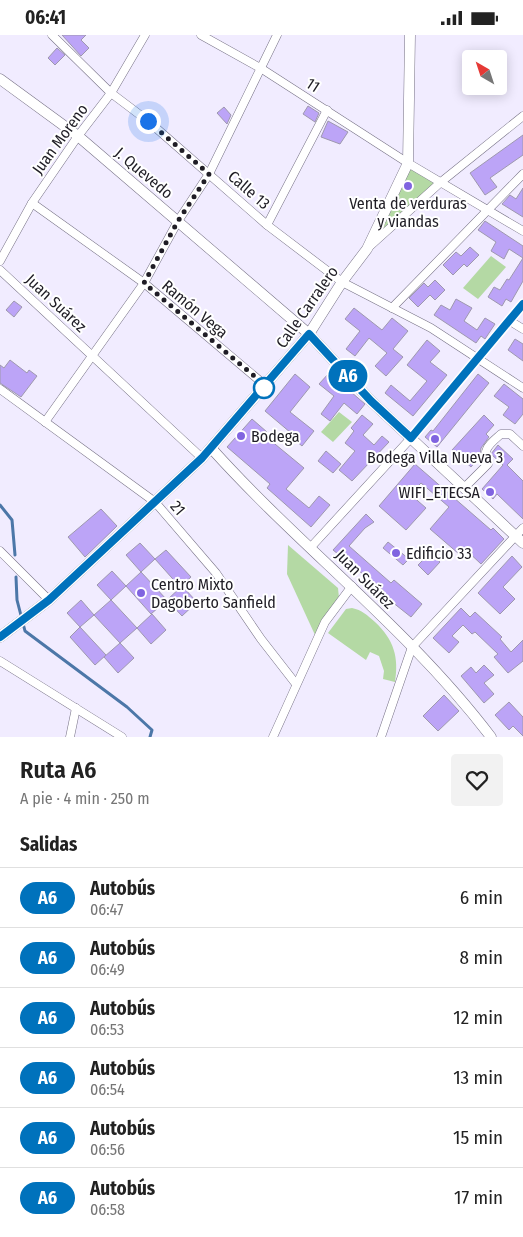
<!DOCTYPE html>
<html lang="es">
<meta charset="utf-8">
<style>
:root{--surface:#fff;--page:#f2f2f2;--text:#222;--muted:#767676;--line:#e0e0e0}
body{margin:0;font-family:"Fira Sans Condensed",sans-serif;background:var(--page);color:var(--text);height:100vh;display:flex;flex-direction:column;font-size:19px;white-space:nowrap}
*{box-sizing:border-box;margin:0}
p{font-size:16px;color:var(--muted)}
.icon{flex:none;width:28px;height:28px;fill:none;stroke:currentColor;stroke-width:2;stroke-linecap:round;stroke-linejoin:round}
.map{position:relative;height:702px;overflow:hidden}
.side{display:flex;flex-direction:column;background:var(--surface);flex:1}
.side>*{flex:none}
.badge{padding:0 10px;border-radius:16px;font-size:18px;line-height:32px}
.needle{width:32px;rotate:321deg}
.tools{position:absolute;left:462px;top:15px;display:grid;gap:10px}
.tools a{display:grid;place-items:center;width:45px;height:45px;border-radius:5px;background:var(--surface);box-shadow:0 2px 12px #0003;font-size:25px}
.you{position:absolute;width:25px;height:25px;margin:-12px;border:4px solid #fff;border-radius:50%;background:#1a73e8;box-shadow:0 0 0 8px #1a73e833}
.map>.badge{position:absolute;translate:-50% -50%;box-shadow:0 0 0 2px #fff}
h2{padding:0 20px;font-size:19px;line-height:45px}
.round{display:grid;place-items:center;flex:none;width:52px;height:52px;border-radius:5px;background:var(--page)}
.head{display:flex;align-items:center;justify-content:space-between;height:85px;padding:0 20px}
h1{font-size:24px;font-weight:600;line-height:38px}
ul{padding:0;list-style:none}
li{display:flex;align-items:center;gap:15px;height:60px;padding:0 20px;border-top:1px solid var(--line)}
li div{flex:1}
li b{display:block;font-size:19px}
li em{font-style:normal}
li .badge{min-width:55px;font-weight:700;text-align:center}
.status{display:flex;justify-content:space-between;align-items:center;height:35px;padding:0 25px;background:var(--surface);direction:ltr}
.status svg{height:14px;fill:currentColor}
.map>svg:first-child{display:block}
.green{fill:#b4d9a4}
.lines{fill:none;stroke-linecap:round;stroke-linejoin:round}
.stream{stroke:#4c77a8;stroke-width:3}
.building{fill:#bca4f7;stroke:#9e98ae}
.minor-casing{stroke:#767185;stroke-width:9}
.tertiary-casing{stroke:#767185;stroke-width:11}
.minor{stroke:#fff;stroke-width:8}
.tertiary{stroke:#fff;stroke-width:10}
.line-casing{stroke:#fff;stroke-width:11}
.line{stroke:#0072bc;stroke-width:8}
.walk{stroke:#1f1d25;stroke-width:5;stroke-dasharray:0 9}
.poi-dot{fill:#8064e0;stroke:#fff;stroke-width:2}
.stop-dot{fill:#fff;stroke:#0072bc;stroke-width:2.5}
.labels{text-anchor:middle;dominant-baseline:central;stroke-width:4;stroke-linejoin:round;paint-order:stroke}
.street-label{font-size:16px;fill:#1f1d25;stroke:#fff}
.poi-label{font-size:16px;fill:#1f1d25;stroke:#fff;text-anchor:start}
</style>
<div class="status"><b>06:41</b><svg viewBox="0 0 49 12"><path d="M0 12V9h3v3zM5 12V6h3v6zM10 12V3h3v9zM15 12V0h3v12zM26 1h20v11H26zM47 4h2v5h-2z"/></svg></div>
<div class="map">
<svg width="523" height="702" viewBox="0 0 523 702">
<rect width="100%" height="100%" fill="#f1ecff"/>
<!-- green -->
<g class="green">
<polygon points="408,128 441,147 367,214"/>
<polygon points="491,221 506,232 478,264 463,253"/>
<polygon points="339,377 352,387 333,407 321,397"/>
<polygon points="288,510 338,553 339,563 315,600 287,539"/>
<path d="M352,573C362,575 367,580 375,587C394,605 399,622 395,647L383,644L384,636L379,621L370,617L366,625L328,598L346,574Z"/>
</g>
<g class="lines">
<!-- stream -->
<g class="stream">
<polyline points="0,470 12,485 15,520"/>
<polyline points="16,542 17,565 25,596 127,672 152,695 150,702"/>
</g>
</g>
<!-- building -->
<g class="building">
<polygon points="62,0 86,0 81,5 89,13 81,21"/>
<polygon points="57,13 65,20 55,30 48,23"/>
<polygon points="308,71 319,78 315,87 303,79"/>
<polygon points="224,72 231,80 227,89 217,78"/>
<polygon points="328,86 348,97 340,109 321,102"/>
<polygon points="523,100 523,120 490,143 497,152 485,160 470,138"/>
<polygon points="523,153 523,182 502,169 510,160 516,164"/>
<polygon points="485,186 523,211 523,246 511,267 506,264 502,271 488,262 494,252 500,255 507,244 509,245 523,223 509,214 504,224 491,216 496,207 478,195"/>
<polygon points="470,212 479,220 467,232 464,229 453,240 443,230 456,217 461,221"/>
<polygon points="435,245 445,255 435,265 430,260 418,272 409,263 424,248 428,252"/>
<polygon points="456,264 472,273 464,286 477,295 485,283 495,289 485,304 481,301 476,308 434,280 441,270 450,275"/>
<polygon points="14,266 22,272 14,282 6,275"/>
<polygon points="354,273 382,295 392,283 408,296 393,314 403,322 386,341 375,331 387,318 369,303 355,321 346,314 360,296 345,284"/>
<polygon points="515,304 523,309 523,326 508,315"/>
<polygon points="427,305 440,316 430,327 447,340 413,381 385,358 391,350 410,366 427,346 407,330"/>
<polygon points="10,325 27,338 29,335 37,341 21,362 0,348 0,330 4,333"/>
<polygon points="329,338 365,369 357,379 344,368 330,386 321,379 334,361 319,349"/>
<polygon points="295,339 310,352 290,377 314,396 302,411 289,400 291,398 265,376"/>
<polygon points="478,339 489,348 437,412 425,402 431,395 433,396"/>
<polygon points="504,349 523,364 523,379 515,389 503,380 509,372 494,361"/>
<polygon points="362,380 373,389 363,400 374,410 382,401 389,407 352,446 339,435 355,416 345,408 354,396 351,393"/>
<polygon points="484,380 494,390 486,399 489,402 481,413 480,421 471,432 452,415"/>
<polygon points="252,384 267,397 264,400 304,433 286,454 309,473 319,461 330,470 311,492 267,453 270,449 227,412"/>
<polygon points="498,410 513,424 507,430 523,446 523,484 497,459 493,464 482,454 503,430 491,419"/>
<polygon points="326,416 341,429 333,438 318,426"/>
<polygon points="415,429 491,495 493,493 504,504 481,529 464,513 459,519 430,494 449,472 421,448 410,459 426,473 406,495 379,471"/>
<polygon points="101,474 117,491 85,522 68,502"/>
<polygon points="366,479 374,487 365,493 349,511 391,548 394,545 422,569 411,582 382,559 384,556 333,515"/>
<polygon points="388,507 409,524 403,530 383,513"/>
<polygon points="140,508 155,524 141,537 126,520"/>
<polygon points="166,515 191,542 180,552 155,524"/>
<polygon points="430,518 440,527 428,540 418,530"/>
<polygon points="512,521 522,532 503,552 515,564 500,579 478,558"/>
<polygon points="112,536 126,551 111,565 97,550"/>
<polygon points="141,537 167,565 151,579 126,551"/>
<polygon points="182,551 197,567 182,581 167,565"/>
<polygon points="81,565 94,580 80,592 67,578"/>
<polygon points="111,565 137,593 120,608 94,580"/>
<polygon points="461,573 470,582 475,577 502,602 500,604 511,617 523,605 523,626 508,638 494,622 498,619 475,597 472,599 463,590 452,601 459,607 449,618 433,603"/>
<polygon points="152,579 166,595 151,609 137,593"/>
<polygon points="80,592 106,620 95,630 70,602"/>
<polygon points="120,608 134,623 118,638 104,622"/>
<polygon points="484,630 494,640 484,648 494,659 484,668 461,641 471,632 476,638"/>
<polygon points="444,660 459,676 438,696 423,681"/>
<polygon points="509,667 523,682 523,701 513,691 509,695 495,680"/>
</g>
<g class="lines">
<!-- minor casing -->
<g class="minor-casing">
<g id="minor">
<polyline points="52,0 111,58 148,86 267,190 342,247 431,293 523,353"/>
<polyline points="201,0 262,34 408,128 523,196"/>
<polyline points="32,168 144,248 266,351"/>
<polyline points="267,190 327,75"/>
<polyline points="370,211 441,147 523,81"/>
<polyline points="0,226 32,168 78,101 111,58 145,0"/>
<polyline points="0,235 202,423"/>
<polyline points="392,273 523,139"/>
<polyline points="510,286 523,294"/>
<polyline points="0,354 155,467 216,538 261,604 296,649"/>
<polyline points="45,387 144,248 178,186 209,139 277,0"/>
<path d="M464,453L488,429C481,414 491,408 501,399H510L523,411"/>
<polyline points="311,512 411,403 523,269"/>
<polyline points="0,516 49,565"/>
<polyline points="0,626 122,702"/>
<polyline points="70,702 76,673"/>
<polyline points="273,702 325,587 352,551"/>
<polyline points="381,702 412,612 523,493"/>
</g>
</g>
<!-- tertiary casing -->
<g class="tertiary-casing">
<g id="tertiary">
<polyline points="0,44 78,101 309,299 371,366 523,508"/>
<path d="M212,414C301,513 410,595 491,702"/>
<polyline points="0,602 49,565 202,423 309,299 342,247 367,214 408,128 410,0"/>
</g>
</g>
<!-- minor -->
<use href="#minor" class="minor"/>
<!-- tertiary -->
<use href="#tertiary" class="tertiary"/>
</g>
<g class="lines">
<!-- line casing -->
<g class="line-casing">
<polyline id="line" points="0,602 49,565 202,423 309,299 371,366 411,403 523,269"/>
</g>
<!-- line -->
<use href="#line" class="line"/>
<!-- walk -->
<polyline class="walk" points="148,86 209,139 178,186 144,248 266,351 264,353"/>
</g>
<!-- markers -->
<g class="poi-dot">
<circle cx="408" cy="151" r="5"/>
<circle cx="241" cy="401" r="5"/>
<circle cx="435" cy="404" r="5"/>
<circle cx="490" cy="457" r="5"/>
<circle cx="396" cy="518" r="5"/>
<circle cx="141" cy="558" r="5"/>
</g>
<circle class="stop-dot" cx="264" cy="353" r="10"/>
<g class="labels">
<!-- street labels -->
<g class="street-label">
<text transform="translate(313 50) rotate(33)">11</text>
<text transform="translate(60 104) rotate(-54)">Juan Moreno</text>
<text transform="translate(144 138) rotate(40)">J. Quevedo</text>
<text transform="translate(249 155) rotate(41)">Calle 13</text>
<text transform="translate(56 268) rotate(43)">Juan Suárez</text>
<text transform="translate(307 272) rotate(-55)">Calle Carralero</text>
<text transform="translate(195 274) rotate(40)">Ramón Vega</text>
<text transform="translate(178 473) rotate(49)">21</text>
<text transform="translate(365 544) rotate(45)">Juan Suárez</text>
</g>
<!-- poi labels -->
<g class="poi-label">
<text x="408" y="168" text-anchor="middle">Venta de verduras<tspan x="408" dy="18">y viandas</tspan></text>
<text x="251" y="401">Bodega</text>
<text x="435" y="422" text-anchor="middle">Bodega Villa Nueva 3</text>
<text x="480" y="457" text-anchor="end">WIFI_ETECSA</text>
<text x="406" y="518">Edificio 33</text>
<text x="151" y="549">Centro Mixto<tspan x="151" dy="18">Dagoberto Sanfield</tspan></text>
</g>
</g>
</svg>
<div class="tools">
<a><svg class="needle" viewBox="-14 -14 28 28"><path d="M0-13l5 13h-10z" fill="#e53935"/><path d="M0 13l5-13h-10z" fill="#767676"/></svg></a>
</div>
<div class="you" style="left:148px;top:86px"></div>
<b class="badge" style="left:348px;top:341px;background:#0072bc;color:#fff">A6</b>
</div>
<section class="side">
<div class="head"><div><h1>Ruta A6</h1><p>A pie · 4 min · 250 m</p></div><a class="round"><svg class="icon" aria-label="heart" viewBox="0 0 24 24"><path d="M12 20l-8-8c-3-5 5-10 8-4 3-6 11-1 8 4z"/></svg></a></div>
<h2>Salidas</h2>
<ul>
<li><span class="badge" style="background:#0072bc;color:#fff">A6</span><div><b>Autobús</b><p>06:47</p></div><em>6 min</em></li>
<li><span class="badge" style="background:#0072bc;color:#fff">A6</span><div><b>Autobús</b><p>06:49</p></div><em>8 min</em></li>
<li><span class="badge" style="background:#0072bc;color:#fff">A6</span><div><b>Autobús</b><p>06:53</p></div><em>12 min</em></li>
<li><span class="badge" style="background:#0072bc;color:#fff">A6</span><div><b>Autobús</b><p>06:54</p></div><em>13 min</em></li>
<li><span class="badge" style="background:#0072bc;color:#fff">A6</span><div><b>Autobús</b><p>06:56</p></div><em>15 min</em></li>
<li><span class="badge" style="background:#0072bc;color:#fff">A6</span><div><b>Autobús</b><p>06:58</p></div><em>17 min</em></li>
</ul>
</section>
